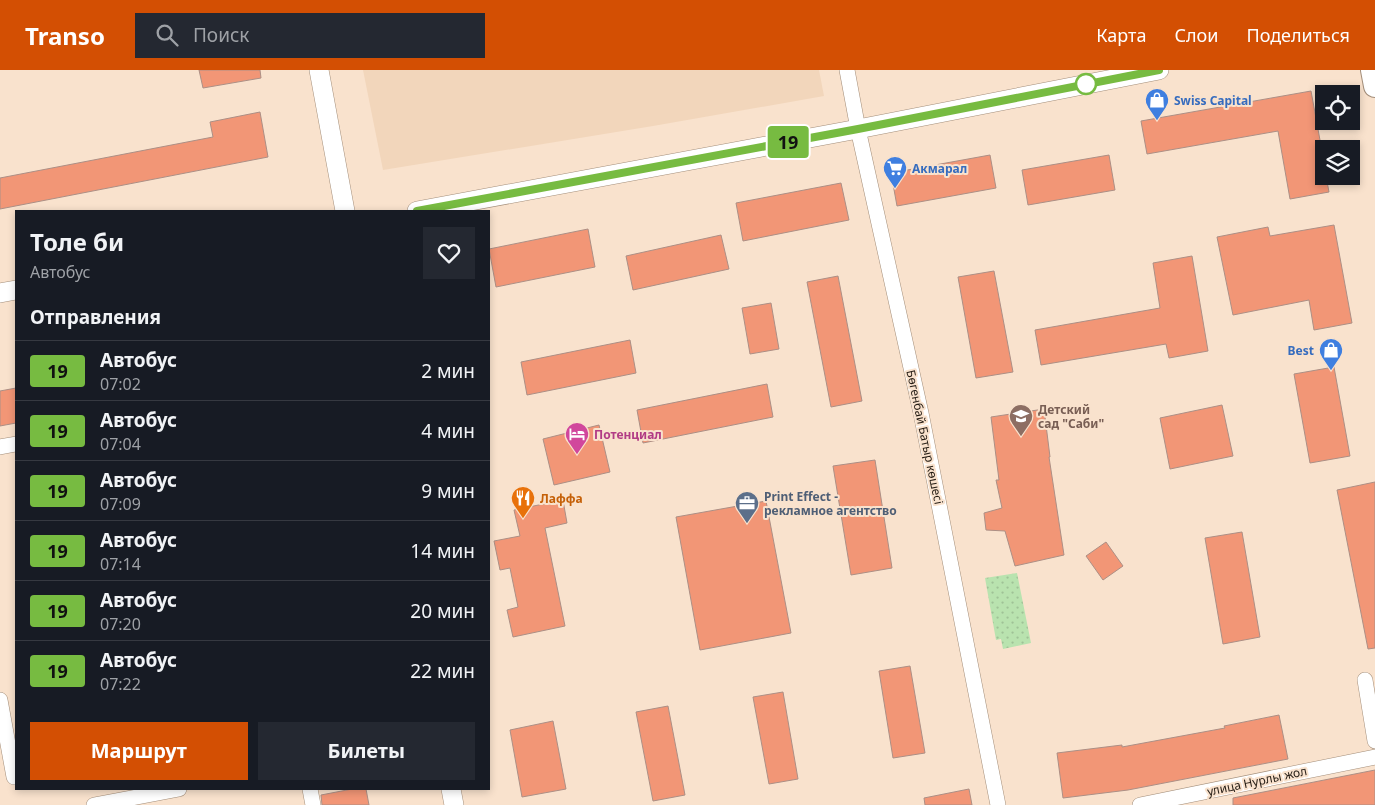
<!DOCTYPE html>
<html lang="ru">
<meta charset="utf-8">
<style>
:root{--surface:#171b24;--page:#242831;--text:#f1f3f6;--muted:#9ea1a6;--line:#363941;--accent:#d34f03}
body{margin:0;font-family:"Noto Sans",sans-serif;background:var(--page);color:var(--text);height:100vh;display:flex;flex-direction:column;font-size:19px;white-space:nowrap}
*{box-sizing:border-box;margin:0}
p{font-size:16px;color:var(--muted)}
.icon{flex:none;width:28px;height:28px;fill:none;stroke:currentColor;stroke-width:2;stroke-linecap:round;stroke-linejoin:round}
.map{position:relative;flex:1;overflow:hidden}
.side{position:absolute;left:15px;top:140px;width:475px;height:580px;display:flex;flex-direction:column;background:var(--surface);border-radius:0px;box-shadow:0 2px 8px #0003}
.side>*{flex:none}
.badge{padding:0 10px;border-radius:4px;font-size:18px;line-height:32px}
.tools{position:absolute;left:1315px;top:15px;display:grid;gap:10px}
.tools a{display:grid;place-items:center;width:45px;height:45px;border-radius:0px;background:var(--surface);box-shadow:0 2px 8px #0003;font-size:25px}
.map>.badge{position:absolute;translate:-50% -50%;box-shadow:0 0 0 2px #fff}
h2{padding:0 15px;font-size:19px;line-height:45px}
.round{display:grid;place-items:center;flex:none;width:52px;height:52px;border-radius:0px;background:var(--page)}
.head{display:flex;align-items:center;justify-content:space-between;height:85px;padding:0 15px}
h1{font-size:24px;font-weight:700;line-height:38px}
.button{display:flex;gap:10px;margin-top:auto;padding:10px 15px}
.button a{flex:1;height:58px;border-radius:0px;background:var(--accent);color:#fff;font-size:20px;font-weight:700;line-height:58px;text-align:center}
.button a+a{background:var(--page);color:var(--text)}
ul{padding:0;list-style:none}
li{display:flex;align-items:center;gap:15px;height:60px;padding:0 15px;border-top:1px solid var(--line)}
li div{flex:1}
li b{display:block;font-size:19px}
li em{font-style:normal}
li .badge{min-width:55px;font-weight:700;text-align:center}
header{display:flex;align-items:center;gap:30px;box-sizing:border-box;height:70px;padding:0 25px;background:var(--accent);color:#fff}
header strong{font-size:24px}
nav{display:flex;gap:28px;margin-inline-start:auto;font-size:18px}
.search{width:350px;height:45px;background:var(--page);display:flex;align-items:center;gap:12px;box-sizing:border-box;padding:0 18px;border-radius:0px;color:var(--muted);font-size:19px}
.map>svg:first-child{display:block}
.built{fill:#f2d6bb}
.grass{fill:url(#grass-dots)}
.building{fill:#f29676;stroke:#ac8f85}
.lines{fill:none;stroke-linecap:round;stroke-linejoin:round}
.minor-casing{stroke:#a38e7a;stroke-width:16}
.tertiary-casing{stroke:#a38e7a;stroke-width:20}
.secondary-casing{stroke:#a38e7a;stroke-width:24}
.minor{stroke:#fff;stroke-width:15}
.tertiary{stroke:#fff;stroke-width:19}
.secondary{stroke:#fff;stroke-width:22}
.line-casing{stroke:#fff;stroke-width:11}
.line{stroke:#77bb41;stroke-width:8}
.stop-dot{fill:#fff;stroke:#77bb41;stroke-width:2.5}
.labels{text-anchor:middle;dominant-baseline:central;stroke-width:4;stroke-linejoin:round;paint-order:stroke}
.shop-label{font-size:12px;font-weight:bold;fill:#366cbe;stroke:#f9e2cd;text-anchor:start}
.education-label{font-size:12px;font-weight:bold;fill:#785e54;stroke:#f9e2cd;text-anchor:start}
.hotel-label{font-size:12px;font-weight:bold;fill:#b23c85;stroke:#f9e2cd;text-anchor:start}
.street-label{font-size:12px;fill:#241c14;stroke:#f9e2cd}
.service-label{font-size:12px;font-weight:bold;fill:#4e5e75;stroke:#f9e2cd;text-anchor:start}
.food-label{font-size:12px;font-weight:bold;fill:#c56008;stroke:#f9e2cd;text-anchor:start}
</style>
<header>
<strong>Transo</strong>
<div class="search"><svg class="icon" aria-label="search" viewBox="0 0 24 24"><circle cx="10" cy="10" r="6"/><path d="M15 15l6 6"/></svg>Поиск</div>
<nav><a>Карта</a><a>Слои</a><a>Поделиться</a></nav>
</header>
<div class="map">
<svg width="1375" height="735" viewBox="0 0 1375 735">
<defs>
<pattern id="grass-dots" width="8" height="8" patternUnits="userSpaceOnUse" patternTransform="scale(1.25)"><rect width="8" height="8" fill="#b9e3af"/><path d="M2 2h.1M6 6h.1" fill="none" stroke="#9fc296" stroke-width="1.8" stroke-linecap="round"/></pattern>
</defs>
<rect width="100%" height="100%" fill="#f9e2cd"/>
<!-- built -->
<polygon class="built" points="363,0 819,0 824,26 653,56 383,100"/>
<!-- grass -->
<polygon class="grass" points="1017,503 1031,573 1003,579 1001,569 996,570 985,508"/>
<!-- building -->
<g class="building">
<polygon points="199,0 260,0 261,8 203,18"/>
<polygon points="1311,21 1324,92 1324,106 1326,106 1329,122 1290,129 1278,61 1147,84 1141,51"/>
<polygon points="260,42 268,87 0,139 0,108 213,67 210,52"/>
<polygon points="990,85 996,118 897,136 891,103"/>
<polygon points="1109,85 1115,120 1028,135 1022,100"/>
<polygon points="841,113 849,150 743,171 736,133"/>
<polygon points="1334,155 1352,253 1314,260 1309,230 1233,245 1217,167 1268,157 1270,166"/>
<polygon points="588,159 595,197 496,217 489,179"/>
<polygon points="721,165 729,199 633,220 626,186"/>
<polygon points="1192,186 1208,281 1169,288 1166,274 1041,295 1035,260 1160,238 1153,193"/>
<polygon points="994,201 1013,302 976,308 958,207"/>
<polygon points="838,206 862,331 831,337 807,212"/>
<polygon points="771,233 779,279 750,284 742,238"/>
<polygon points="630,270 636,303 527,325 521,292"/>
<polygon points="1334,297 1350,386 1310,393 1294,304"/>
<polygon points="767,314 773,347 643,373 637,340"/>
<polygon points="16,318 16,353 0,356 0,321"/>
<polygon points="1222,335 1233,386 1170,399 1160,348"/>
<polygon points="1044,339 1050,387 1049,387 1064,485 1015,496 1005,461 986,460 984,443 1002,438 996,410 999,410 991,347"/>
<polygon points="599,355 610,402 554,415 543,369"/>
<polygon points="875,390 892,498 851,505 833,396"/>
<polygon points="1375,412 1375,578 1368,579 1337,420"/>
<polygon points="563,430 567,453 545,458 565,556 513,567 507,540 518,537 510,498 500,500 494,471 520,466 514,440"/>
<polygon points="766,431 791,563 700,580 676,447"/>
<polygon points="1242,462 1260,567 1223,574 1205,468"/>
<polygon points="1106,472 1123,496 1103,510 1086,486"/>
<polygon points="910,596 925,683 893,688 879,601"/>
<polygon points="783,622 798,709 769,714 753,627"/>
<polygon points="668,636 685,725 653,731 636,642"/>
<polygon points="1279,645 1288,689 1128,720 1063,728 1057,683 1122,675 1122,677 1225,658 1224,656"/>
<polygon points="553,651 566,719 522,727 510,660"/>
<polygon points="1375,700 1375,735 1233,735 1233,728"/>
<polygon points="352,719 366,719 369,735 322,735 321,725"/>
<polygon points="969,719 972,735 925,735 924,728"/>
</g>
<g class="lines">
<!-- minor casing -->
<g class="minor-casing">
<g id="minor">
<polyline points="847,0 858,59 921,343 998,735"/>
<polyline points="0,377 16,374"/>
<polyline points="1365,610 1375,671"/>
<polyline points="0,630 14,707"/>
<polyline points="310,719 313,735"/>
<polyline points="94,735 179,719"/>
<polyline points="1140,735 1375,687"/>
</g>
</g>
<!-- tertiary casing -->
<g class="tertiary-casing">
<g id="tertiary">
<polyline points="319,0 345,141"/>
<polyline points="417,141 858,59 1159,0"/>
<polyline points="0,223 16,220"/>
<polyline points="451,719 454,735"/>
</g>
</g>
<!-- secondary casing -->
<g class="secondary-casing">
<polyline id="secondary" points="1372,0 1375,16"/>
</g>
<!-- minor -->
<use href="#minor" class="minor"/>
<!-- tertiary -->
<use href="#tertiary" class="tertiary"/>
<!-- secondary -->
<use href="#secondary" class="secondary"/>
</g>
<g class="lines">
<!-- line casing -->
<g class="line-casing">
<polyline id="line" points="417,141 858,59 1159,0"/>
</g>
<!-- line -->
<use href="#line" class="line"/>
</g>
<!-- icons -->
<defs>
<g id="shop-pin" transform="scale(1.25)"><path d="M0 17L-7.5 6A9.5 9.5 0 1 1 7.5 6Z" fill="#3f7fe0" stroke="#f9e2cd"/><path d="M-5-2.5h2.3a2.7 3.5 0 0 1 5.4 0H5L5.5 6h-11ZM-1.5-2.5h3a1.5 2.3 0 0 0-3 0Z" fill="#fff"/></g>
<g id="supermarket-pin" transform="scale(1.25)"><path d="M0 17L-7.5 6A9.5 9.5 0 1 1 7.5 6Z" fill="#3f7fe0" stroke="#f9e2cd"/><path d="M-6-5.5h2.5l.6 2H6L4.5 2H-2.5L-4.4-4H-6ZM-1.5 3.2a1.3 1.3 0 1 0 .1 0ZM3 3.2a1.3 1.3 0 1 0 .1 0Z" fill="#fff"/></g>
<g id="school-pin" transform="scale(1.25)"><path d="M0 17L-7.5 6A9.5 9.5 0 1 1 7.5 6Z" fill="#8d6e63" stroke="#f9e2cd"/><path d="M0-5L7-2L0 1L-7-2ZM-4 1L0 2.5L4 1V4Q0 6-4 4Z" fill="#fff"/></g>
<g id="hotel-pin" transform="scale(1.25)"><path d="M0 17L-7.5 6A9.5 9.5 0 1 1 7.5 6Z" fill="#d1479c" stroke="#f9e2cd"/><path d="M-6-4.5h1.5V1H6V5H4.5V3h-9V5H-6ZM-4 0a1.8 1.8 0 1 1 3.6 0ZM.5 0V-2.5h3Q6-2.5 6 0Z" fill="#fff"/></g>
<g id="restaurant-pin" transform="scale(1.25)"><path d="M0 17L-7.5 6A9.5 9.5 0 1 1 7.5 6Z" fill="#e8710a" stroke="#f9e2cd"/><path d="M-5-6h1v4h1v-4h1v4h1v-4h1v5L-1.5 .5V6h-2V.5L-5-1ZM5-6V6H3V1.5H1.5Q1.5-4 5-6Z" fill="#fff"/></g>
<g id="office-pin" transform="scale(1.25)"><path d="M0 17L-7.5 6A9.5 9.5 0 1 1 7.5 6Z" fill="#5c6f8a" stroke="#f9e2cd"/><path d="M-6-3h4V-5.5h4V-3h4V5H-6ZM-1-4.5V-3h2v-1.5ZM-6 0V1H6V0Z" fill="#fff"/></g>
</defs>
<g fill-rule="evenodd">
<use href="#shop-pin" x="1157" y="30"/>
<use href="#supermarket-pin" x="895" y="98"/>
<use href="#shop-pin" x="1331" y="280"/>
<use href="#school-pin" x="1021" y="346"/>
<use href="#hotel-pin" x="577" y="364"/>
<use href="#restaurant-pin" x="523" y="428"/>
<use href="#office-pin" x="747" y="433"/>
</g>
<!-- markers -->
<circle class="stop-dot" cx="1086" cy="14" r="10"/>
<g class="labels">
<!-- shop labels -->
<g class="shop-label">
<text x="1174" y="30">Swiss Capital</text>
<text x="912" y="98">Акмарал</text>
<text x="1314" y="280" text-anchor="end">Best</text>
</g>
<!-- education labels -->
<g class="education-label">
<text x="1038" y="339">Детский<tspan x="1038" dy="14">сад "Саби"</tspan></text>
</g>
<!-- hotel labels -->
<g class="hotel-label">
<text x="594" y="364">Потенциал</text>
</g>
<!-- street labels -->
<g class="street-label">
<text transform="translate(925 367) rotate(78)">Бөгенбай Батыр көшесі</text>
<text transform="translate(1257 711) rotate(-12)">улица Нурлы жол</text>
</g>
<!-- service labels -->
<g class="service-label">
<text x="764" y="426">Print Effect -<tspan x="764" dy="14">рекламное агентство</tspan></text>
</g>
<!-- food labels -->
<g class="food-label">
<text x="540" y="428">Лаффа</text>
</g>
</g>
</svg>
<div class="tools">
<a><svg class="icon" aria-label="locate" viewBox="0 0 24 24"><circle cx="12" cy="12" r="6"/><path d="M12 2v4M12 18v4M2 12h4M18 12h4"/></svg></a>
<a><svg class="icon" aria-label="layers" viewBox="0 0 24 24"><path d="M12 4l9 5-9 5-9-5zM3 14l9 5 9-5"/></svg></a>
</div>
<b class="badge" style="left:788px;top:72px;background:#77bb41;color:#111">19</b>
<section class="side">
<div class="head"><div><h1>Толе би</h1><p>Автобус</p></div><a class="round"><svg class="icon" aria-label="heart" viewBox="0 0 24 24"><path d="M12 20l-8-8c-3-5 5-10 8-4 3-6 11-1 8 4z"/></svg></a></div>
<h2>Отправления</h2>
<ul>
<li><span class="badge" style="background:#77bb41;color:#111">19</span><div><b>Автобус</b><p>07:02</p></div><em>2 мин</em></li>
<li><span class="badge" style="background:#77bb41;color:#111">19</span><div><b>Автобус</b><p>07:04</p></div><em>4 мин</em></li>
<li><span class="badge" style="background:#77bb41;color:#111">19</span><div><b>Автобус</b><p>07:09</p></div><em>9 мин</em></li>
<li><span class="badge" style="background:#77bb41;color:#111">19</span><div><b>Автобус</b><p>07:14</p></div><em>14 мин</em></li>
<li><span class="badge" style="background:#77bb41;color:#111">19</span><div><b>Автобус</b><p>07:20</p></div><em>20 мин</em></li>
<li><span class="badge" style="background:#77bb41;color:#111">19</span><div><b>Автобус</b><p>07:22</p></div><em>22 мин</em></li>
</ul>
<div class="button"><a>Маршрут</a><a>Билеты</a></div>
</section>
</div>
